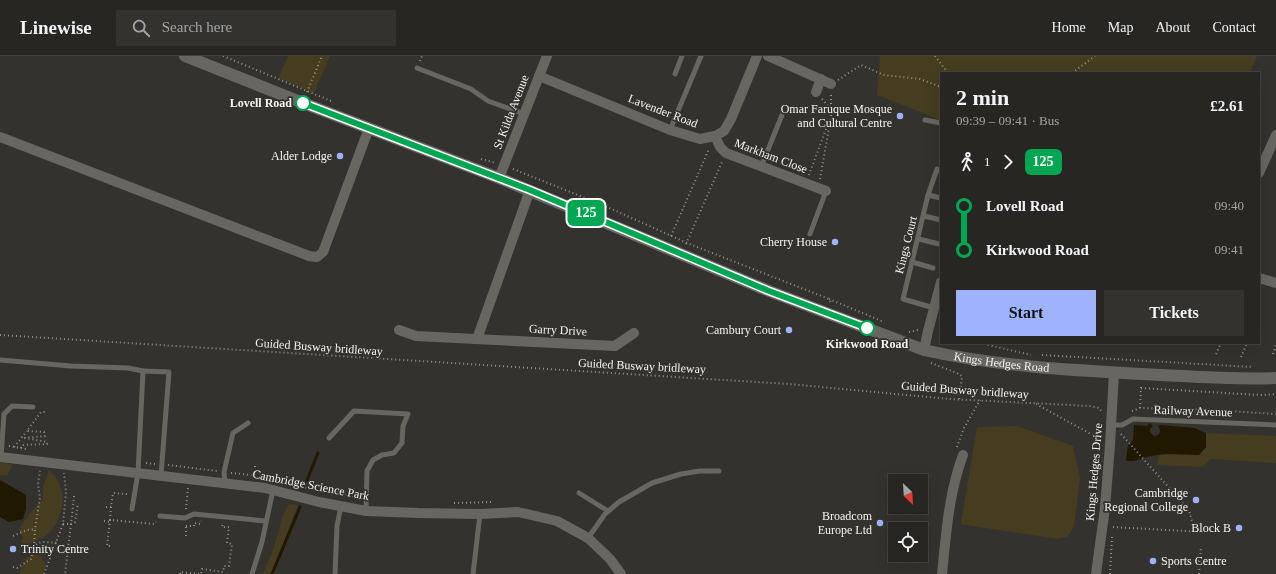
<!DOCTYPE html>
<meta charset="utf-8">
<style>
:root{--surface:#272622;--page:#33322f;--text:#f1f3f6;--muted:#a4a5a5;--line:#434340;--accent:#9fb3fd}
body{margin:0;font-family:Georgia,serif;background:var(--page);color:var(--text);height:100vh;display:flex;flex-direction:column;font-size:15px;white-space:nowrap}
*{box-sizing:border-box;margin:0}
p{font-size:13px;color:var(--muted)}
.icon{flex:none;width:22px;height:22px;fill:none;stroke:currentColor;stroke-width:2;stroke-linecap:round;stroke-linejoin:round}
.map{position:relative;flex:1;overflow:hidden}
.panel{position:absolute;left:940px;top:16px;width:320px;height:272px;display:flex;flex-direction:column;background:var(--surface);border-radius:0px;box-shadow:0 4px 16px #0002,0 0 0 1px var(--line)}
.panel>*{flex:none}
.badge{padding:0 8px;border-radius:6px;font-size:14px;line-height:26px}
.needle{width:26px;rotate:155deg}
.controls{position:absolute;left:888px;top:418px;display:grid;gap:8px}
.controls a{display:grid;place-items:center;width:40px;height:40px;border-radius:0px;background:var(--surface);box-shadow:0 4px 16px #0002,0 0 0 1px var(--line);font-size:20px}
.map>.badge{position:absolute;translate:-50% -50%;box-shadow:0 0 0 2px #fff}
.legs{display:flex;align-items:center;gap:6px;height:44px;padding:0 16px;font-size:13px}
.legs p{margin-inline-start:auto}
.headline{display:flex;align-items:center;justify-content:space-between;height:68px;padding:0 16px}
h1{font-size:22px;font-weight:600;line-height:30px}
.cta{display:flex;gap:8px;margin-top:auto;padding:8px 16px}
.cta a{flex:1;height:46px;border-radius:0px;background:var(--accent);color:#111;font-size:16px;font-weight:600;line-height:46px;text-align:center}
.cta a+a{background:var(--page);color:var(--text)}
ul{padding:0 16px;list-style:none}
li{display:flex;align-items:center;gap:14px;height:44px;font-size:15px}
li i{display:grid;place-items:center;width:6px;height:100%;margin:0 5px;background:currentColor}
li i::after{content:'';width:10px;height:10px;margin:-5px;border:3px solid;border-radius:50%;background:var(--surface)}
li p{margin-inline-start:auto}
li:first-child i{background:linear-gradient(#0000 50%,currentColor 0)}
li:last-child i{background:linear-gradient(currentColor 50%,#0000 0)}
header{display:flex;align-items:center;gap:24px;box-sizing:border-box;height:56px;padding:0 20px;background:var(--surface);border-bottom:1px solid var(--line)}
header strong{font-size:19px}
nav{display:flex;gap:22px;margin-inline-start:auto;font-size:14px}
.search{width:280px;height:36px;background:var(--page);display:flex;align-items:center;gap:10px;box-sizing:border-box;padding:0 14px;border-radius:0px;color:var(--muted);font-size:15px}
.map>svg:first-child{display:block}
.green{fill:#463d20}
.water{fill:#211800}
.lines{fill:none;stroke-linecap:round;stroke-linejoin:round}
.stream{stroke:#211800;stroke-width:3}
.path{stroke:#93928e;stroke-width:2;stroke-dasharray:1 3;stroke-linecap:butt}
.service{stroke:#686661;stroke-width:5}
.minor{stroke:#686661;stroke-width:10}
.tertiary{stroke:#686661;stroke-width:12}
.line-1-casing{stroke:#fff;stroke-width:9}
.line-1{stroke:#00a651;stroke-width:6}
.stop-1-dot{fill:#fff;stroke:#00a651;stroke-width:2}
.poi-dot{fill:#9fb3fd;stroke:#34322e;stroke-width:1.5}
.labels{text-anchor:middle;dominant-baseline:central;stroke-width:3.5;stroke-linejoin:round;paint-order:stroke}
.stop-label{font-size:12px;font-weight:bold;fill:#f5f4f1;stroke:#34322e;text-anchor:end}
.poi-label{font-size:12px;fill:#f5f4f1;stroke:#34322e;text-anchor:end}
.street-label{font-size:12px;fill:#f5f4f1;stroke:#34322e}
</style>
<header>
<strong>Linewise</strong>
<div class="search"><svg class="icon" aria-label="search" viewBox="0 0 24 24"><circle cx="10" cy="10" r="6"/><path d="M15 15l6 6"/></svg>Search here</div>
<nav><a>Home</a><a>Map</a><a>About</a><a>Contact</a></nav>
</header>
<div class="map">
<svg width="1276" height="518" viewBox="0 0 1276 518">
<rect width="100%" height="100%" fill="#34322e"/>
<!-- green -->
<g class="green">
<polygon points="288,0 330,0 314,37 278,22"/>
<polygon points="880,0 1257,0 1250,17 941,17 941,64 877,39"/>
<polygon points="1017,370 1073,390 1080,422 1074,471 1067,481 1057,483 961,468 977,371"/>
<polygon points="1206,377 1276,380 1276,407 1211,403 1202,411 1157,409 1159,398 1199,399 1206,391"/>
<polygon points="0,406 13,409 7,420 0,419"/>
<path d="M49,414C54,419 59,425 61,432C66,446 59,468 48,478C41,484 33,483 28,492L24,493L20,489L23,481L19,474C23,465 25,465 30,458C35,451 36,450 43,444V431Z"/>
<polygon points="289,448 298,449 271,518 263,518 273,494 283,460"/>
<polygon points="39,497 46,510 43,518 19,518 26,502"/>
</g>
<!-- water -->
<g class="water">
<path d="M1150,367L1153,370L1150,373V376L1154,380C1158,380 1160,378 1160,374L1158,370L1160,369L1194,372L1206,377V391L1199,399C1185,399 1171,397 1157,399C1144,400 1140,406 1126,405L1128,389L1133,384L1134,369L1147,370Z"/>
<polygon points="0,424 26,439 26,453 23,463 9,466 0,461"/>
</g>
<g class="lines">
<!-- stream -->
<g class="stream">
<polyline points="307,424 318,397"/>
<polyline points="272,518 300,451"/>
</g>
<!-- path -->
<g class="path">
<polyline points="223,0 331,45"/>
<polyline points="935,0 948,17"/>
<polyline points="420,5 422,0"/>
<polyline points="1072,17 1095,0"/>
<polyline points="838,24 861,9 884,19 920,23 941,31"/>
<polyline points="307,36 322,0"/>
<polyline points="822,43 830,52"/>
<polyline points="481,103 496,107"/>
<polyline points="513,113 605,150 687,187 829,243 831,247"/>
<polyline points="809,119 829,65"/>
<polyline points="820,123 831,60 831,36"/>
<polyline points="671,180 709,93"/>
<polyline points="686,188 722,106"/>
<polyline points="829,243 884,266"/>
<polyline points="909,276 918,274"/>
<polyline points="0,279 789,328 949,343 1090,350 1099,352 1102,356"/>
<polyline points="980,287 1031,299"/>
<polyline points="1216,298 1221,287"/>
<polyline points="1273,298 1276,289"/>
<polyline points="1042,299 1253,311"/>
<polyline points="1241,301 1247,287"/>
<polyline points="931,307 957,317 962,320 959,344"/>
<polyline points="1141,332 1260,339 1276,338"/>
<polyline points="1036,348 1100,383"/>
<polyline points="1140,352 1141,331"/>
<polyline points="1132,355 1140,352 1214,354 1276,358"/>
<polyline points="1121,378 1189,454 1192,465 1202,476"/>
<polyline points="9,390 26,393"/>
<polyline points="14,391 27,375"/>
<polyline points="957,391 964,372 980,344"/>
<polyline points="21,392 22,389 47,388 47,386 25,382 45,380 44,376 27,375 41,356 45,356"/>
<polyline points="146,407 155,408"/>
<polyline points="168,409 217,415"/>
<polyline points="255,410 255,419"/>
<path d="M231,417C257,419 282,424 307,432"/>
<polyline points="313,433 360,442"/>
<polyline points="74,440 71,468 75,466 78,447"/>
<polyline points="454,447 494,446"/>
<polyline points="106,451 111,451 113,437 127,438"/>
<polyline points="111,451 110,464 155,468 156,466"/>
<polyline points="186,453 188,432"/>
<polyline points="110,464 107,490 110,490"/>
<polyline points="104,465 110,466"/>
<polyline points="63,468 71,468 65,518"/>
<polyline points="186,470 194,470 194,467 200,468 201,465"/>
<polyline points="1113,471 1202,476"/>
<polyline points="13,480 27,474 35,473"/>
<polyline points="186,480 186,470"/>
<polyline points="34,491 35,473 40,442 38,428 40,415"/>
<polyline points="1190,504 1200,505"/>
<path d="M13,511L17,512L31,503C32,499 33,493 35,490C40,483 50,488 57,486"/>
<polyline points="44,518 63,468 66,436 64,417"/>
<polyline points="180,518 180,516 201,518 202,513 223,516 224,510 229,510 232,488 227,487 229,471 222,471 223,467"/>
<polyline points="1110,518 1112,481"/>
<polyline points="1199,518 1201,490"/>
</g>
<!-- service -->
<g class="service">
<polyline points="417,12 471,33 488,45 524,58"/>
<polyline points="675,18 682,0"/>
<polyline points="925,64 941,67"/>
<polyline points="670,74 701,0"/>
<polyline points="761,111 782,59"/>
<polyline points="928,139 941,142"/>
<polyline points="924,160 941,164"/>
<polyline points="810,178 826,135"/>
<polyline points="919,183 939,188"/>
<polyline points="912,206 933,212"/>
<polyline points="934,252 903,243 928,139 937,113 941,115"/>
<polyline points="0,304 71,310 128,312 143,315"/>
<polyline points="1112,369 1122,369 1133,363 1276,369"/>
<polyline points="329,382 354,355 408,358 403,370 402,387 394,397 382,399 373,404 367,415 366,455"/>
<polyline points="1,401 4,358 12,350 33,351"/>
<polyline points="225,427 224,416 233,377 248,367"/>
<polyline points="579,437 608,455"/>
<polyline points="132,453 138,417 143,315 169,316 161,419"/>
<polyline points="160,460 185,462 194,458 265,465"/>
<polyline points="588,482 605,458 619,446 652,427 681,418 700,415 719,415"/>
<polyline points="252,518 262,486 273,434"/>
<polyline points="335,518 337,470 341,450"/>
<polyline points="473,518 480,458"/>
</g>
<!-- minor -->
<g class="minor">
<polyline points="768,0 831,28"/>
<polyline points="539,20 670,74 700,83 715,80 724,75 731,63 757,0"/>
<polyline points="816,36 821,23"/>
<polyline points="715,80 720,91 726,97 826,135"/>
<polyline points="0,81 309,200 317,201 323,196 369,72"/>
<polyline points="1259,117 1276,79"/>
<polyline points="499,122 547,0"/>
<polyline points="1259,222 1276,227"/>
<polyline points="399,274 416,280 615,290 634,277"/>
<polyline points="477,283 530,134"/>
<polyline points="924,294 928,275 941,226"/>
<polyline points="0,401 265,432 319,446 366,455 418,457 480,458 518,456 557,465 588,482 610,503 621,518"/>
<path d="M942,518C946,478 949,436 963,399"/>
<polyline points="1096,518 1105,452 1110,389 1114,316"/>
</g>
<!-- tertiary -->
<path class="tertiary" id="s1" d="M185,0L303,47L499,122L769,235L924,294C995,310 1069,314 1142,318C1187,320 1231,324 1276,322"/>
</g>
<g class="lines">
<!-- line-1 casing -->
<g class="line-1-casing">
<polyline id="line-1" points="303,47 530,134 769,235 867,272"/>
</g>
<!-- line-1 -->
<use href="#line-1" class="line-1"/>
</g>
<!-- markers -->
<g class="stop-1-dot">
<circle cx="303" cy="47" r="7"/>
<circle cx="867" cy="272" r="7"/>
</g>
<g class="poi-dot">
<circle cx="900" cy="60" r="4"/>
<circle cx="340" cy="100" r="4"/>
<circle cx="835" cy="186" r="4"/>
<circle cx="789" cy="274" r="4"/>
<circle cx="1196" cy="444" r="4"/>
<circle cx="880" cy="467" r="4"/>
<circle cx="1239" cy="472" r="4"/>
<circle cx="13" cy="493" r="4"/>
<circle cx="1153" cy="505" r="4"/>
</g>
<g class="labels">
<!-- stop labels -->
<g class="stop-label">
<text x="292" y="47">Lovell Road</text>
<text x="867" y="288" text-anchor="middle">Kirkwood Road</text>
</g>
<!-- poi labels -->
<g class="poi-label">
<text x="892" y="53">Omar Faruque Mosque<tspan x="892" dy="14">and Cultural Centre</tspan></text>
<text x="332" y="100">Alder Lodge</text>
<text x="827" y="186">Cherry House</text>
<text x="781" y="274">Cambury Court</text>
<text x="1188" y="437">Cambridge<tspan x="1188" dy="14">Regional College</tspan></text>
<text x="872" y="460">Broadcom<tspan x="872" dy="14">Europe Ltd</tspan></text>
<text x="1231" y="472">Block B</text>
<text x="21" y="493" text-anchor="start">Trinity Centre</text>
<text x="1161" y="505" text-anchor="start">Sports Centre</text>
</g>
<!-- street labels -->
<g class="street-label">
<text transform="translate(663 55) rotate(21)">Lavender Road</text>
<text transform="translate(511 56) rotate(-69)">St Kilda Avenue</text>
<text transform="translate(771 100) rotate(21)">Markham Close</text>
<text transform="translate(906 189) rotate(-76)">Kings Court</text>
<text transform="translate(558 274) rotate(3)">Garry Drive</text>
<text transform="translate(319 291) rotate(4)">Guided Busway bridleway</text>
<text stroke="none"><textPath href="#s1" startOffset="874">Kings Hedges Road</textPath></text>
<text transform="translate(642 310) rotate(3)">Guided Busway bridleway</text>
<text transform="translate(965 334) rotate(4)">Guided Busway bridleway</text>
<text transform="translate(1193 355) rotate(2)">Railway Avenue</text>
<text transform="translate(1094 416) rotate(-85)">Kings Hedges Drive</text>
<text transform="translate(311 429) rotate(11)">Cambridge Science Park</text>
</g>
</g>
</svg>
<div class="controls">
<a><svg class="needle" viewBox="-14 -14 28 28"><path d="M0-13l5 13h-10z" fill="#e53935"/><path d="M0 13l5-13h-10z" fill="#a4a5a5"/></svg></a>
<a><svg class="icon" aria-label="locate" viewBox="0 0 24 24"><circle cx="12" cy="12" r="6"/><path d="M12 2v4M12 18v4M2 12h4M18 12h4"/></svg></a>
</div>
<b class="badge" style="left:586px;top:157px;background:#00a651;color:#fff">125</b>
<section class="panel">
<div class="headline"><div><h1>2 min</h1><p>09:39 – 09:41 · Bus</p></div><b>£2.61</b></div>
<div class="legs"><svg class="icon" aria-label="walk" viewBox="0 0 24 24"><circle cx="13" cy="4" r="2"/><path d="M13 8l-2 6 4 7M11 14l-3 7M7 12l3-4h3l4 4"/></svg>1<svg class="icon" aria-label="forward" viewBox="0 0 24 24"><path d="M9 5l7 7-7 7"/></svg><b class="badge" style="background:#00a651;color:#fff">125</b></div>
<ul>
<li><i style="color:#00a651"></i><b>Lovell Road</b><p>09:40</p></li>
<li><i style="color:#00a651"></i><b>Kirkwood Road</b><p>09:41</p></li>
</ul>
<div class="cta"><a>Start</a><a>Tickets</a></div>
</section>
</div>
